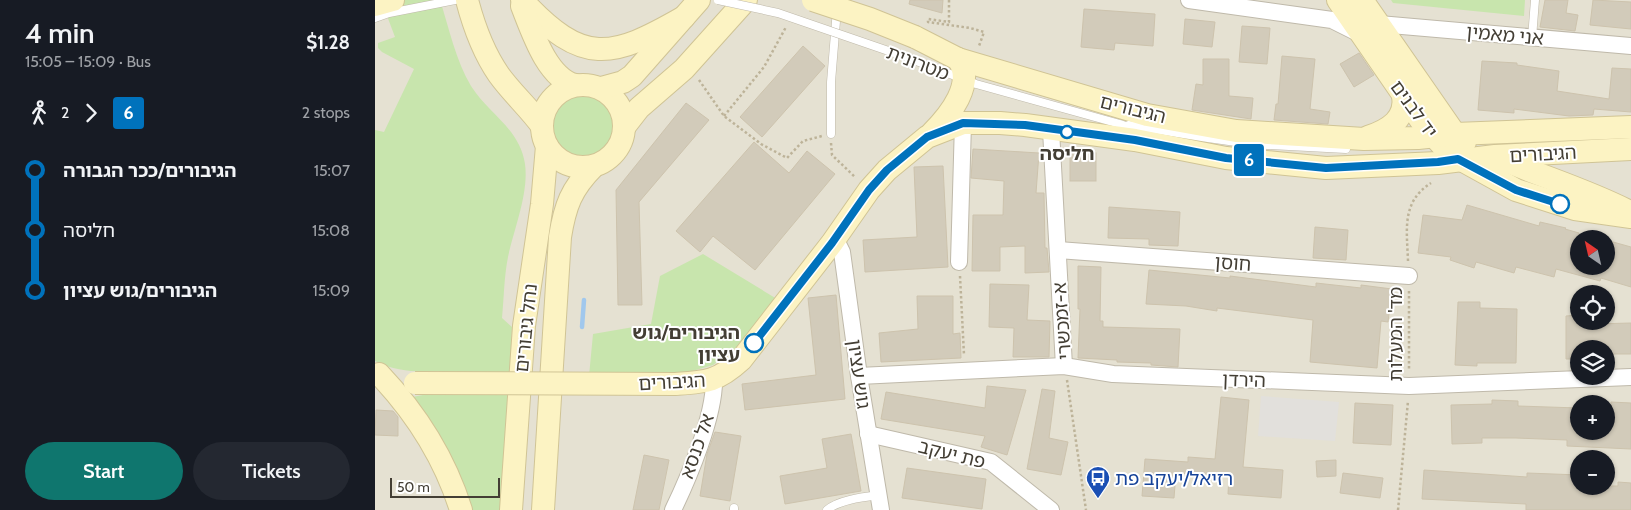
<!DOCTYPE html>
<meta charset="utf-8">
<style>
:root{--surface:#171b24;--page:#242831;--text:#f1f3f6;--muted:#9ea1a6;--accent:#0f766e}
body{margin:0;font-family:Cabin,"Noto Sans Hebrew",sans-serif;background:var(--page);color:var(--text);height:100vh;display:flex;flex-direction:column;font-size:19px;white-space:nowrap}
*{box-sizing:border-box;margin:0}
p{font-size:16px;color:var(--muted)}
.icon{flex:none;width:28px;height:28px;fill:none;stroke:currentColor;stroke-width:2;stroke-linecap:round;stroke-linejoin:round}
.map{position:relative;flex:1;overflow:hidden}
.drawer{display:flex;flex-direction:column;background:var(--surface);width:375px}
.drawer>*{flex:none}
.badge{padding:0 10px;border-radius:4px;font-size:18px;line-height:32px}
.needle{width:32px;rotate:326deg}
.fabs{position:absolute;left:1195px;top:230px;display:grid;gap:10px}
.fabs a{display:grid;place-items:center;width:45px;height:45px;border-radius:50%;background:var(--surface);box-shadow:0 1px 4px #0004;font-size:25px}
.scale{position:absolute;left:15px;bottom:12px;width:110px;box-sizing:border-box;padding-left:5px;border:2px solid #433e34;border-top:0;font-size:14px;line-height:18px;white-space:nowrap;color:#433e34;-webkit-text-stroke:4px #fff;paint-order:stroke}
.map>.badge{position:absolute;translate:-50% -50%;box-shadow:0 0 0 2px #fff}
.legs{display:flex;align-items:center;gap:8px;height:55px;padding:0 25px;font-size:16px}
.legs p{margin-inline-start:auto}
.head{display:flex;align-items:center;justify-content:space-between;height:85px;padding:0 25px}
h1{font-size:28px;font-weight:600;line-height:38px}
.primary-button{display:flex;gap:10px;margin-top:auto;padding:10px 25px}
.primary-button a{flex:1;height:58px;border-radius:30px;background:var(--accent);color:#fff;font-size:20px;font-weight:600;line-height:58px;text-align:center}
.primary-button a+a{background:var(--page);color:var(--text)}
ul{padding:0 25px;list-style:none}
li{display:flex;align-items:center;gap:18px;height:60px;font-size:19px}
li i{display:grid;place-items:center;width:8px;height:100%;margin:0 6px;background:currentColor}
li i::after{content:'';width:12px;height:12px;margin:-6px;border:4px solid;border-radius:50%;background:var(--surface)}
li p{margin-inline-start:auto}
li:first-child i{background:linear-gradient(#0000 50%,currentColor 0)}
li:last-child i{background:linear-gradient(currentColor 50%,#0000 0)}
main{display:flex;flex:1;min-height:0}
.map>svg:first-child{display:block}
.residential{fill:#e5e1d2;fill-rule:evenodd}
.green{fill:#c8e5ad}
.parking{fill:#e2e0dc}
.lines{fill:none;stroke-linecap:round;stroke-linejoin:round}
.stream{stroke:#a1c8ed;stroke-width:4.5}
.building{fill:#d2cbba;stroke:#cdc3ad}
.lane-casing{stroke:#bfb9aa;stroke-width:9}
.street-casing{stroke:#bfb9aa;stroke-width:18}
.secondary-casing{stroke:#d0c495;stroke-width:24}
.path{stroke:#bdb399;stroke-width:2.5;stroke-dasharray:2.5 2.5;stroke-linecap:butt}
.lane{stroke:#fff;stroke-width:8}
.street{stroke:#fff;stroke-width:16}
.secondary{stroke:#fcf3c3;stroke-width:22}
.lane-bridge-casing{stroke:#bfb9aa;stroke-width:9;stroke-linecap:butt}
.secondary-bridge-casing{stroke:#d0c495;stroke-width:24;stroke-linecap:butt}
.lane-bridge{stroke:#fff;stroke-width:8}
.secondary-bridge{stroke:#fcf3c3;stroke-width:22}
.line-1-casing{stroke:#fff;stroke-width:11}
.line-1{stroke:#0072bc;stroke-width:8}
.stop-1-dot{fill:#fff;stroke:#0072bc;stroke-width:2.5}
.labels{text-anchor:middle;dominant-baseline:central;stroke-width:4;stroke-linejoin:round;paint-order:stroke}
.street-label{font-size:19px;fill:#433e34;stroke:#fff}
.stop-label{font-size:19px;font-weight:bold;fill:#433e34;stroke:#fff}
.transit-label{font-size:19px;fill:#164399;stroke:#fff;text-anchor:start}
</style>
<main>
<section class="drawer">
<div class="head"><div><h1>4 min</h1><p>15:05 – 15:09 · Bus</p></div><b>$1.28</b></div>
<div class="legs"><svg class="icon" aria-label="walk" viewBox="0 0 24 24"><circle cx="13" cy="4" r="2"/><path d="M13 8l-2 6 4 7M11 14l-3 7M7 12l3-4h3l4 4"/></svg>2<svg class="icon" aria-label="forward" viewBox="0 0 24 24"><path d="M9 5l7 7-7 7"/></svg><b class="badge" style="background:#0072bc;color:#fff">6</b><p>2 stops</p></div>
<ul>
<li><i style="color:#0072bc"></i><b>הגיבורים/ככר הגבורה</b><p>15:07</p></li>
<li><i style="color:#0072bc"></i><span>חליסה</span><p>15:08</p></li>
<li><i style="color:#0072bc"></i><b>הגיבורים/גוש עציון</b><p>15:09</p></li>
</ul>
<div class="primary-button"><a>Start</a><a>Tickets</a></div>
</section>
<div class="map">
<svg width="1256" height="510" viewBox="0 0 1256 510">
<rect width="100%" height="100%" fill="#f1eee4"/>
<!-- residential -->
<path class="residential" d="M0,0H1256V510H0ZM1204,239H1231V266H1204ZM1204,294H1231V321H1204ZM1204,349H1231V376H1204ZM1204,404H1231V431H1204ZM1204,459H1231V486H1204Z"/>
<!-- green -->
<g class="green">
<path d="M6,0H65C74,28 81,61 96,86C113,113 145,129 150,164C154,193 139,229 133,257C129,277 129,298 127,318L137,327L134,406L126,510H94L32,398L69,391L64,371C40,372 22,372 0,361V130L9,132L39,69L7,52L3,48V43L20,37Z"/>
<polygon points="1016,0 1150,0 1149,16 1018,3"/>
<circle cx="209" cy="127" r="34"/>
<polygon points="328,254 402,299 363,346 338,365 307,374 214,376 218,334 276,324 285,276"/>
</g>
<!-- parking -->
<polygon class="parking" points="886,396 964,402 960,441 883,436"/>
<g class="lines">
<!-- stream -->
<polyline class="stream" points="207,327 209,300"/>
</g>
<!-- building -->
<g class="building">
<polygon points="535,0 568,0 567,13 534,4"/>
<polygon points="1170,0 1193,0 1191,13 1203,15 1200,31 1165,27"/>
<polygon points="1218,0 1256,2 1256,29 1215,25"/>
<polygon points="709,9 780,14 778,46 740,43 739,50 706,47"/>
<polygon points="810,19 840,22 837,47 808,44"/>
<polygon points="867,26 895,28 892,64 864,62"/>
<polygon points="428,46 450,66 387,137 365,117"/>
<polygon points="984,53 999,75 979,87 965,64"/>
<polygon points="907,56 940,59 935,109 955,112 953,124 899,120 901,104 903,104"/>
<polygon points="828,59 854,59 854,96 878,98 876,119 817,110 821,84 828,85"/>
<polygon points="1107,61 1142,63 1142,65 1184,71 1182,91 1234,99 1237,68 1256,69 1256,112 1219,109 1218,115 1194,116 1139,109 1139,113 1103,110"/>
<polygon points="311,103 334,120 264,202 267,305 243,305 241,190"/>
<polygon points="379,142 414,173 432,151 460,174 380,270 338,236 325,252 301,231"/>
<polygon points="598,149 664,153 661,193 669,193 670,248 672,248 674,272 650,273 650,246 625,247 625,271 597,271 598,215 628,215 629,181 596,178"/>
<rect x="695" y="153" width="26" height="28"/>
<polygon points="568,166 573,267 490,272 488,240 542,237 539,167"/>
<polygon points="1092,205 1164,226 1165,222 1191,228 1190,229 1204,233 1204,266 1231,266 1231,240 1256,247 1256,287 1226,278 1225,281 1181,269 1179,277 1141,267 1139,273 1101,262 1099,268 1075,260 1076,257 1043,253 1048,215 1087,220"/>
<polygon points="734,207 805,212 803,246 774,245 774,239 733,238"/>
<polygon points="940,227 973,230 971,260 938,258"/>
<polygon points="703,266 726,267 725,321 728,321 728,327 805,329 803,367 776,365 776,363 742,362 742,360 703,358 705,309 703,309"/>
<polygon points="774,270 855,278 855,276 941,287 941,283 986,288 986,285 1017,289 1013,322 1006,321 1002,368 935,362 938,320 842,308 842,311 811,306 771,304"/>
<polygon points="615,284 654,285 652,320 675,321 674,357 638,357 639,328 614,327"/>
<polygon points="461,295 470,399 370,410 367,384 441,375 433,298"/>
<polygon points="542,296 578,296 578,334 585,333 586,358 506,362 504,333 543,329"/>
<polygon points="1083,302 1105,302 1105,308 1142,309 1141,363 1102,363 1102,366 1080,365"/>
<polygon points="1204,315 1204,321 1219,321 1219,324 1256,323 1256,354 1231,354 1231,349 1204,349 1204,359 1191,359 1191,316"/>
<polygon points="612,386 651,390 632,455 606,447 610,436 506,419 511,392 610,408"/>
<polygon points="667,389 680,391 674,438 693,442 686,475 652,469"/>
<polygon points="846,397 874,400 868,467 908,470 906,498 853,494 854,476 801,473 799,498 767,496 770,459 813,462 813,457 840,459"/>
<polygon points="1117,400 1143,401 1143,406 1204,408 1204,431 1235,431 1236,402 1256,403 1256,449 1192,446 1192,440 1141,438 1107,438 1107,443 1077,444 1076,405 1117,404"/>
<polygon points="980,403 1018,405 1016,445 978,443"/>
<polygon points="1,410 18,411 23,417 23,436 0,435"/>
<polygon points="340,432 366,436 355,501 325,496 332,454"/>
<polygon points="476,434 486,491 410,504 405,476 452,468 447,439"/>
<polygon points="269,455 294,460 284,510 258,510"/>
<polygon points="961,460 961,476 942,477 941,461"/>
<polygon points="532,468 611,479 607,509 527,498"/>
<polygon points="1049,470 1152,477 1152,473 1204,475 1204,486 1243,486 1243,482 1256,483 1256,510 1151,510 1151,504 1047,499"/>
<polygon points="968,473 1008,478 1005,498 965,493"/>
</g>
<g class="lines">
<!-- lane casing -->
<g class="lane-casing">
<g id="lane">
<polyline points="0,18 14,13 80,0"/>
<polyline points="1157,38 1160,0"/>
<polyline points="531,57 601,84 745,124 765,131"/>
<polyline points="754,125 833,138 875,144 971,149"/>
<polyline points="456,134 456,82 462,9"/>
<polyline points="359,510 359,508"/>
<path d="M452,510C463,500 489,497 504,495"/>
</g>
</g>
<!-- street casing -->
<g class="street-casing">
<g id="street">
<polyline points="814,0 957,20 985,34"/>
<polyline points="1004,24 1256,46"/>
<polyline points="676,130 689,366"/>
<polyline points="457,243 464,246 467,252 484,376 506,510"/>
<polyline points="683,250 1034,276"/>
<polyline points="584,262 588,123"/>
<polyline points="484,376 689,366 738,374 1034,386 1256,377"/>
<polyline points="493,434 616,462 676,510"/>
<path d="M298,510C314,477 340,415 339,379"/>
</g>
</g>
<!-- secondary casing -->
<g class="secondary-casing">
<g id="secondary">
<path d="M92,0C99,27 108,52 124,75C137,93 154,108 167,126"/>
<path d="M147,0C208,66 236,59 309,17"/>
<polyline points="963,0 1049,125 1074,153 1141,190 1200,209 1256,217"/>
<polyline points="987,0 1080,134 1090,142"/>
<polyline points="0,5 18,0"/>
<path d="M147,6C157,31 172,78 200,85"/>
<polyline points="540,37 583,59 772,115 861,131 989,139 1043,138 1080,134 1256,127"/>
<circle cx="208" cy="126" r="41"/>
<polyline points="226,88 248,82 257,76 324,0"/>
<polyline points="250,126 264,108 309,69 371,0"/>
<path d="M557,133C574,116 601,83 583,59"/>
<path d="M993,137C1014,130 1032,119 1028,95"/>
<path d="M1126,159C1168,177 1212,190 1253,211"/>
<path d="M4,374C41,413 70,459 86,510"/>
<path d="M300,384C331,382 342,382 366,360L457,243L494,190L512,170L552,137L588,123H625L650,125L760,140L851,158L951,168L1063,163L1120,156L1256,149"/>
<polyline points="136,510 149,326 167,204 172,146"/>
<path d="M168,510L185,237C190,206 196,189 219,166"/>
</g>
</g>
<!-- path -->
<g class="path">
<polyline points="574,0 574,22 553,19 553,22 595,28 609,32 604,46"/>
<polyline points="324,80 349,116 386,144 412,158 428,141 447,136"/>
<polyline points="349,116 389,67 411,27"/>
<polyline points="456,143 457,155 480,177"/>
<path d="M1033,261C1032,230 1026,202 1056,183"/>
<polyline points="585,276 589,355"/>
<polyline points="1034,291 1034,371"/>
<polyline points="692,380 711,510"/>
<polyline points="1023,510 1033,401"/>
</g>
<!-- lane -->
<use href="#lane" class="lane"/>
<!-- street -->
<use href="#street" class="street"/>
<!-- secondary -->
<use href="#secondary" class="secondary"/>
<!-- lane-bridge casing -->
<g class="lane-bridge-casing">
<polyline id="lane-bridge" points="343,0 403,13 531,57"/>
</g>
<!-- secondary-bridge casing -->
<g class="secondary-bridge-casing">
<g id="secondary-bridge">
<polyline points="438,0 495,19 540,37"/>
<polyline points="40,383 300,384"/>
</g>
</g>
<!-- lane-bridge -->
<use href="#lane-bridge" class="lane-bridge"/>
<!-- secondary-bridge -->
<use href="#secondary-bridge" class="secondary-bridge"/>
</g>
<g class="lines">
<!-- line-1 casing -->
<g class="line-1-casing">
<polyline id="line-1" points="379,343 457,243 494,190 512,170 552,137 588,123 650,125 760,140 851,158 951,168 1063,162 1083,159 1141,190 1185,204"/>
</g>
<!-- line-1 -->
<use href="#line-1" class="line-1"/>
</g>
<!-- icons -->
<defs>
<g id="bus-pin" transform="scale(1.25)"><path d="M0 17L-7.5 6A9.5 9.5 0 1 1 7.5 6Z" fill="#1a4fb4" stroke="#fff"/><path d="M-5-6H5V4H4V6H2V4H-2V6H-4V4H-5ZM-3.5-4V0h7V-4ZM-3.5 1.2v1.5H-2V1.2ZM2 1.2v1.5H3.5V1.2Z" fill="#fff"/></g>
</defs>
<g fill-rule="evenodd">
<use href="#bus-pin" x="723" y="478"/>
</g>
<!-- markers -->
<g class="stop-1-dot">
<circle cx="692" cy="132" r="6"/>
<circle cx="1185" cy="204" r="9"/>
<circle cx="379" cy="343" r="9"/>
</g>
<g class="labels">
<!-- street labels -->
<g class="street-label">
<text transform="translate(1130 35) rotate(5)">אני מאמין</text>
<text transform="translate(543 63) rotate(21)">מטרונית</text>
<text transform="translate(758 109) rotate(14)">הגיבורים</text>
<text transform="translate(1039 109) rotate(54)">יד לבנים</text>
<text transform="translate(1168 154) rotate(-3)">הגיבורים</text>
<text transform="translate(858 263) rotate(4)">חוסן</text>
<text transform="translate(687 321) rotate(-94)">א-זמכשרי</text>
<text transform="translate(151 328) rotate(-84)">נחל גיבורים</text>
<text transform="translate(1020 334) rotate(-90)">מד' המעלות</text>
<text transform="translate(484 374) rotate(82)">גוש עציון</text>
<text transform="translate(869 380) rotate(2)">הירדן</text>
<text transform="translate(297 382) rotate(-3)">הגיבורים</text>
<text transform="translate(322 446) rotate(-71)">אל כנסא</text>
<text transform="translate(577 454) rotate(14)">פת יעקב</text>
</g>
<!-- stop labels -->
<g class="stop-label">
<text x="692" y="153">חליסה</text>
<text x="365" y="332" text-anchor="end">הגיבורים/גוש<tspan x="365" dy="22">עציון</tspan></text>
</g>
<!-- transit labels -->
<g class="transit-label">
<text x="740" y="478">רזיאל/יעקב פת</text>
</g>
</g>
</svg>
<div class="fabs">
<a><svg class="needle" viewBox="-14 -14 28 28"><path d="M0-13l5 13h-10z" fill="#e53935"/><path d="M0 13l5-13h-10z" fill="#9ea1a6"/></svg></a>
<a><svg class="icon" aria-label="locate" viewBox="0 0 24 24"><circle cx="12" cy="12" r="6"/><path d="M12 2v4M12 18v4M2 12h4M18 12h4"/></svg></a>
<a><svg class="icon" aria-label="layers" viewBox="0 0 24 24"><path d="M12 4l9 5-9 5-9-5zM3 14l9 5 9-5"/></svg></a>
<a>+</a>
<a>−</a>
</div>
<div class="scale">50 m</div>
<b class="badge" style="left:874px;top:160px;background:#0072bc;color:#fff">6</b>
</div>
</main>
